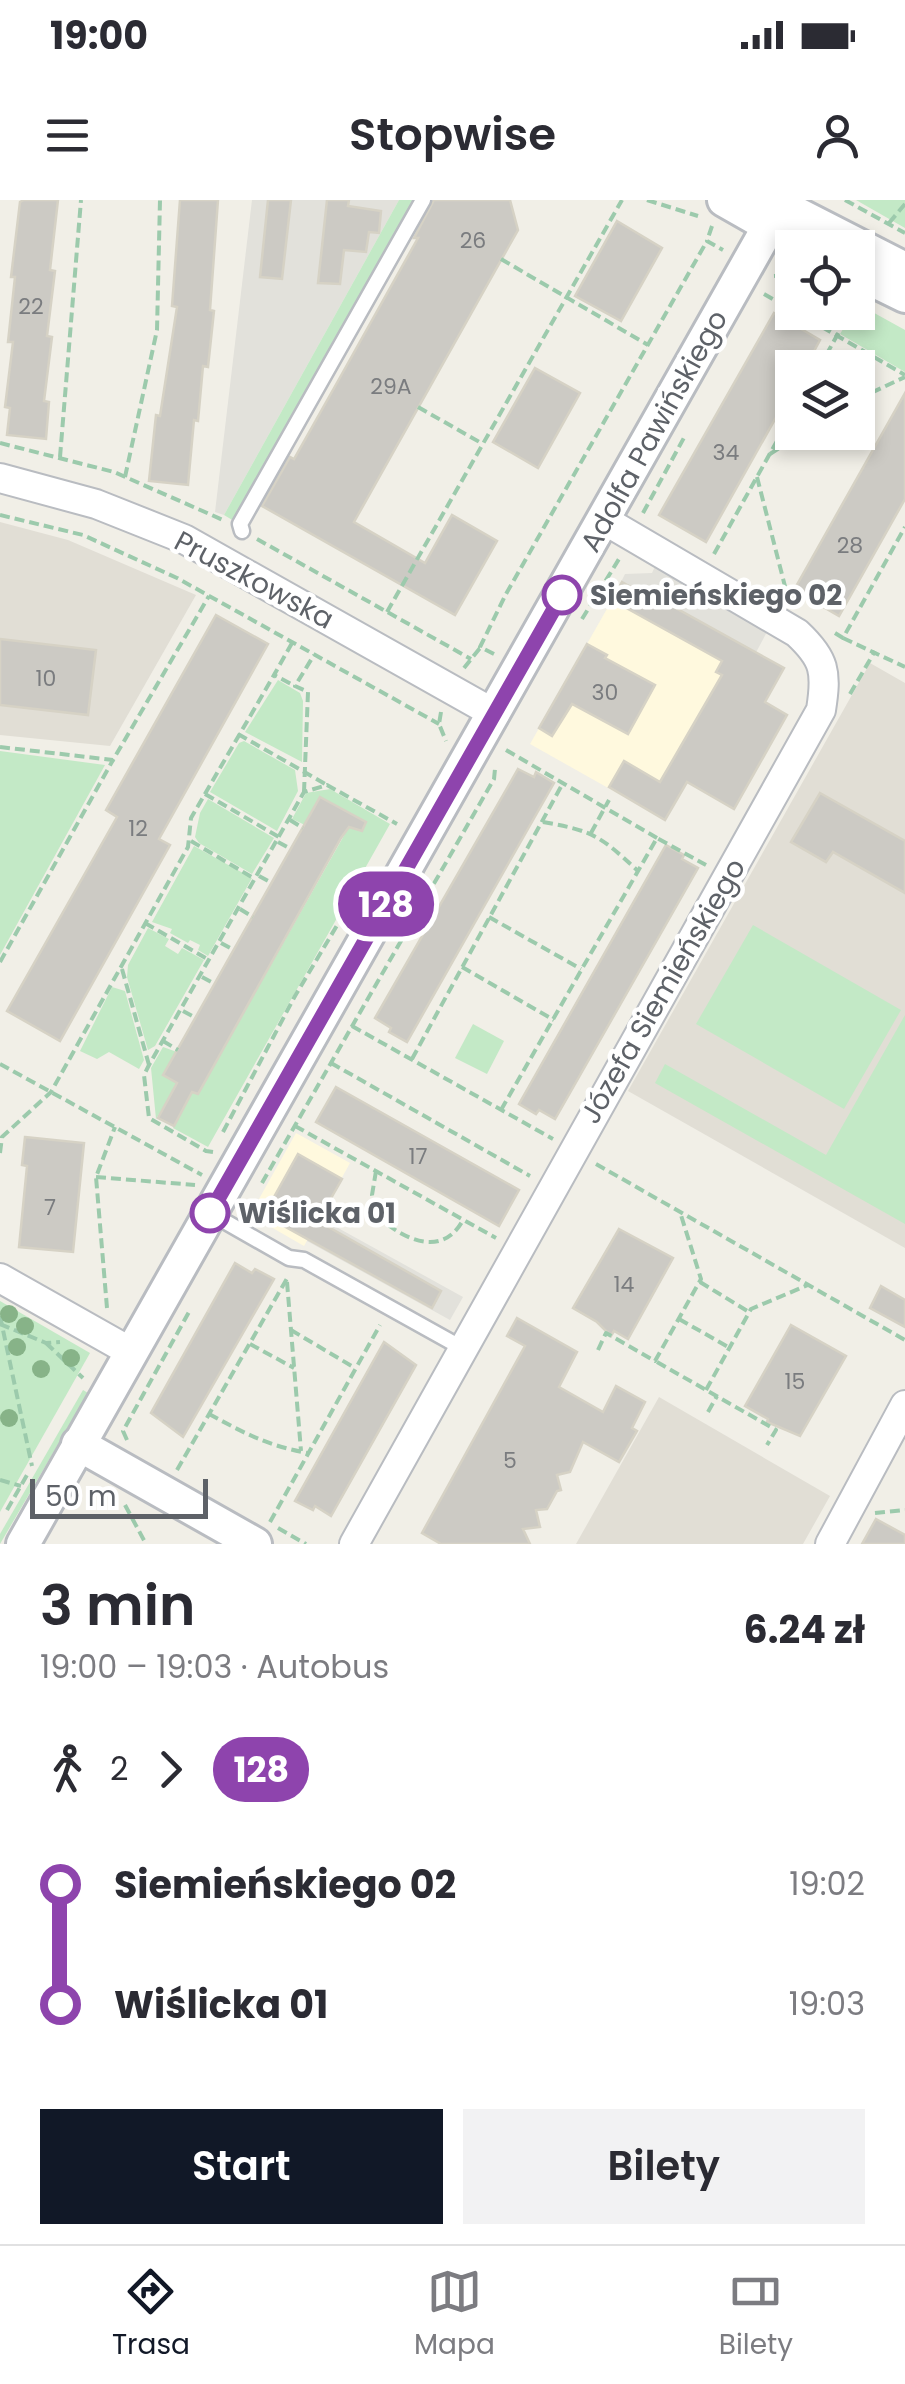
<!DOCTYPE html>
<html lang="pl">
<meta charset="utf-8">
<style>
:root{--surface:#fff;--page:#f2f2f3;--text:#2b2b33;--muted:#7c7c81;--line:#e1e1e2;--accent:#111827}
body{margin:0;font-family:Poppins,sans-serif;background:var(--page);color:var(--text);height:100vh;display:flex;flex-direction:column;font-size:38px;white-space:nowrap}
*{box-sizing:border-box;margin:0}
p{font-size:32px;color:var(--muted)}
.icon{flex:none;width:55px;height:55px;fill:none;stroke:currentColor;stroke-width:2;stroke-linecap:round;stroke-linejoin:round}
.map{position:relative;height:1344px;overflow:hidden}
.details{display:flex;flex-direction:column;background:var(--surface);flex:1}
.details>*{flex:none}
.badge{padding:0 20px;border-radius:32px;font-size:35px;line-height:65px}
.fabs{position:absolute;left:775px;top:30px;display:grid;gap:20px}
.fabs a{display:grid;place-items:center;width:100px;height:100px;border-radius:0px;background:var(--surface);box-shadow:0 5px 15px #0003;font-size:50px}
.scale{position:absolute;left:30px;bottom:25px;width:178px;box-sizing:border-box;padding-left:10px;border:5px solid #5e6268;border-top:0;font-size:28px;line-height:35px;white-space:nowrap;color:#5e6268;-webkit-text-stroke:8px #fff;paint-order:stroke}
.map>.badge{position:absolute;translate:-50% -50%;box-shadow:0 0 0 5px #fff}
.legs{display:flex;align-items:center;gap:15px;height:110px;padding:0 40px;font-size:32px}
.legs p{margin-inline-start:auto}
.overview{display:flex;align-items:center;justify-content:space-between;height:170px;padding:0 40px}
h1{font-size:55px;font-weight:600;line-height:75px}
.primary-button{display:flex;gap:20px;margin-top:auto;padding:20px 40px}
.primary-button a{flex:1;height:115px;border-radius:0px;background:var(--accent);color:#fff;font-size:40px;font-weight:600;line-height:115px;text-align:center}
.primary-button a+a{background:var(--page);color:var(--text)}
ul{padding:0 40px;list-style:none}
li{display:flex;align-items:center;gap:35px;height:120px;font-size:38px}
li i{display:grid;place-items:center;width:15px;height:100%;margin:0 12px;background:currentColor}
li i::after{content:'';width:25px;height:25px;margin:-12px;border:8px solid;border-radius:50%;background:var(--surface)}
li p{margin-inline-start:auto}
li:first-child i{background:linear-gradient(#0000 50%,currentColor 0)}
li:last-child i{background:linear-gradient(currentColor 50%,#0000 0)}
.status{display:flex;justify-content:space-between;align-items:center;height:70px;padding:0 50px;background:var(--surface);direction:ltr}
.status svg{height:28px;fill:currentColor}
header{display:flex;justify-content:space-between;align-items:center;height:130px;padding:0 40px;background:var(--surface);font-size:45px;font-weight:600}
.tabs{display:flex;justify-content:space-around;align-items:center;height:140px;border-top:2px solid var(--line);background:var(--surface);font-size:28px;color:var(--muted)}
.tabs a{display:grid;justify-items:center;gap:5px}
.tabs .current{color:var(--accent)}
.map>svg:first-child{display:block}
.commercial{fill:#fff9de}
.industrial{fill:#e2e1db}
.education{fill:#e1ded5}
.green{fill:#c3e9c6}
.building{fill:#cccac4;stroke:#d6d2c5;stroke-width:2.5}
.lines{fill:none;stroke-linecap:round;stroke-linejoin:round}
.service-casing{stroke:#b9bcc1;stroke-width:19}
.minor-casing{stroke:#b9bcc1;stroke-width:32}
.tertiary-casing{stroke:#b9bcc1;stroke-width:38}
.path{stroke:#9ccaac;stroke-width:4;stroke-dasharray:10 5;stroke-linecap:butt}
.service{stroke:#fff;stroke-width:14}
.minor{stroke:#fff;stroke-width:28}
.tertiary{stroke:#fff;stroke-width:32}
.tree{fill:#87b388}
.line-1-casing{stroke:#fff;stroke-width:22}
.line-1{stroke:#8e44ad;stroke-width:15}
.stop-1-dot{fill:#fff;stroke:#8e44ad;stroke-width:5}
.labels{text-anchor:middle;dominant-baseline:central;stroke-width:9;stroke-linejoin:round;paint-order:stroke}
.number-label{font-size:22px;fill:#7a7c7f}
.street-label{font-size:28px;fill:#5e6268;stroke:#fff}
.stop-label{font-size:28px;font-weight:bold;fill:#5e6268;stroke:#fff;text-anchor:start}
</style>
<div class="status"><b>19:00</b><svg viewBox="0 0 49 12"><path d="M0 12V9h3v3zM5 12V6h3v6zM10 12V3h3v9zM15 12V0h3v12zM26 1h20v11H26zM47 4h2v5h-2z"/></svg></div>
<header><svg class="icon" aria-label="menu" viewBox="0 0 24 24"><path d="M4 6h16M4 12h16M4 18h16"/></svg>Stopwise<svg class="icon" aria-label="person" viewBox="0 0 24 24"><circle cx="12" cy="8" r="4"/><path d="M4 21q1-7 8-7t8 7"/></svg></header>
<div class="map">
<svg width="905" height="1344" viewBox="0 0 905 1344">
<rect width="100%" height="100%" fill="#f1efe7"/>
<!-- commercial -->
<g class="commercial">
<polygon points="612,400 744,473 665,620 530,544"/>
<polygon points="296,933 350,963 304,1046 250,1015"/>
</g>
<!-- industrial -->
<g class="industrial">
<polygon points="252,0 399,0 224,315 215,312"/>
<polygon points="657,362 769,428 745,473 612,400 625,374 652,373"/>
<polygon points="320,1018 463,1097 450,1120 307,1041"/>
</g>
<!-- education -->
<g class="education">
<polygon points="0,322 68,340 196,395 110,546 0,535"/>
<polygon points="870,463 905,483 905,1048 628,891"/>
<polygon points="659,1197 830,1296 803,1344 576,1344"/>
</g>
<!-- green -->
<g class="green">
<polygon points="399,0 416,0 234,321 224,315"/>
<polygon points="856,0 905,0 905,28"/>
<polygon points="858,104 905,130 905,172 840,134 853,113 858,112"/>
<polygon points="278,480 300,493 303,501 302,562 245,532"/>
<polygon points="244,541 295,570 298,591 277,631 210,592 239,543"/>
<polygon points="0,551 105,565 0,755"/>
<polygon points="330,589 390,624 208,947 173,928 181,911 166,903 156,919 151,868 163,847 177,852 163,875 198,894 355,616 321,597 305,625 292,619 306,593"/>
<polygon points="208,599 274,638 252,674 199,643 195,637 200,613"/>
<polygon points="194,646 252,678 208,756 198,750 200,745 190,740 188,743 170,733 172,729 152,722"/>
<polygon points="753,725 901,810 844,909 696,824"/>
<polygon points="148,728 169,739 165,746 178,754 182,748 204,760 155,846 148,850 127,777 128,765"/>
<polygon points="112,787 125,791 144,860 139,869 109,852 97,859 80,851"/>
<polygon points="905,815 905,1024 655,883 665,864 826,955"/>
<polygon points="473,824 504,841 487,874 455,858"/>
<polygon points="0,1101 90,1153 0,1312"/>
<polygon points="83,1190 88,1193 0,1344 0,1334"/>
</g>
<!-- building -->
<g class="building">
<polygon points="24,0 58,0 50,70 55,71 47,136 52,137 44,201 49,202 46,239 7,235 10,208 5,207 13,142 8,142 15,77 11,77 20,2"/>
<polygon points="180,0 218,0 210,110 214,111 208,167 203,166 198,221 194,220 188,285 149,281 156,215 160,216 177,107 172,106"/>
<polygon points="268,0 291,0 282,79 260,77"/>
<polygon points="327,0 349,0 348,6 381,11 379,33 369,32 366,52 344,50 340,84 318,83"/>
<polygon points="434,0 510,0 518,30 354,322 425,363 452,315 497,341 455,415 262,306 290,257 294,259 338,181 418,38 414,38"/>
<polygon points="617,21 662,48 621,121 575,96"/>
<polygon points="774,113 820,140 805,168 792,168 792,189 706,342 659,315"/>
<polygon points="535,168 580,193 538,268 493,242"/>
<polygon points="905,193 905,299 839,416 794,390"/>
<polygon points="622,382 641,393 643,390 784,468 765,502 787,515 734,609 687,582 665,620 609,587 624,561 660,582 722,475 716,472 722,461 612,400"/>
<polygon points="216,415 268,444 159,639 170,645 60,841 7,811 117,617 106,610"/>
<polygon points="0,439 96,450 88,515 0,505"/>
<polygon points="587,444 607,455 605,458 655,485 628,534 572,504 552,536 539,528"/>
<polygon points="518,569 534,577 536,572 554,583 407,842 389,832 391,828 375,818"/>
<polygon points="820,593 905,641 905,693 833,652 826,662 791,642"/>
<polygon points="320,597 366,622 362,631 349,627 341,638 198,894 192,892 174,926 158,918 177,883 163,875"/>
<polygon points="666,645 684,655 682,659 698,668 555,919 539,910 536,914 519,904"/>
<polygon points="336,887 519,990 499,1026 316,922"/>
<polygon points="25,937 84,943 73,1052 19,1047 27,966 22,965"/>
<polygon points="298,954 342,979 318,1021 441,1091 432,1108 264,1015"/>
<polygon points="619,1029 673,1058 628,1139 614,1131 611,1136 597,1122 573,1108"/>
<polygon points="235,1063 252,1073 255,1069 274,1079 183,1237 151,1213"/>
<polygon points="881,1086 905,1100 905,1127 870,1108"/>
<polygon points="517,1118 577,1152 559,1187 603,1212 616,1186 645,1202 632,1228 637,1231 619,1262 583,1242 570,1272 557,1275 561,1290 557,1291 547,1309 536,1310 540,1327 523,1329 530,1344 441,1344 422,1333 525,1146 507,1136"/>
<polygon points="791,1125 846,1156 800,1236 767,1222 768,1219 745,1206"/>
<polygon points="384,1142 416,1165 331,1316 315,1306 313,1310 295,1301"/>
<polygon points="876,1319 905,1335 905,1344 862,1344"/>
</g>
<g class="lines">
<!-- service casing -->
<g class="service-casing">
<g id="service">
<polyline points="242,331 240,324 423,0"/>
<polyline points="210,1013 289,1058 304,1060 462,1148"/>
</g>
</g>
<!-- minor casing -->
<g class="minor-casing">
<g id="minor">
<polyline points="0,278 96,304 184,339 495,514"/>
<polyline points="0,1078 131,1152"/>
<path d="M354,1344L821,510C827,472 825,459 797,433L604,320"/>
<polyline points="830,1344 905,1205"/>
</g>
</g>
<!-- tertiary casing -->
<g class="tertiary-casing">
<g id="tertiary">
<polyline points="724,0 808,48"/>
<polyline points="770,0 905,69"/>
<polyline points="858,73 905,96"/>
<polyline points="78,1244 255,1344"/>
<polyline points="23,1344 781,5"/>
</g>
</g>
<!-- path -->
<g class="path">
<polyline points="647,0 698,16"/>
<polyline points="845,0 905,33"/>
<polyline points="889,23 905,4"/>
<polyline points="712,26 707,41 723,50"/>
<polyline points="501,59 648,145"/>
<polyline points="774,76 792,75"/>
<polyline points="764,94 792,110"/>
<polyline points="796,112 905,175"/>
<polyline points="819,168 850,112"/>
<polyline points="858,199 905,177"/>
<polyline points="418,207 483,244"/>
<polyline points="0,243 114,272 223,320"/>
<polyline points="770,254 805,232"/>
<polyline points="60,257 81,0"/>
<polyline points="125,277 157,130 160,0"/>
<polyline points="757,277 788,398"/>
<polyline points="643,313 686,234"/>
<polyline points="0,315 83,335 177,378 439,524"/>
<polyline points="257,339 471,459"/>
<polyline points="714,354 792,214"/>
<polyline points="387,412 622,0"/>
<polyline points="582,419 619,359"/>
<polyline points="835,433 843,438 905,327"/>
<polyline points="843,438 905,467"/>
<polyline points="292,443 274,475 295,486"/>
<polyline points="494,454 480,447 506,394 707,41"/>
<polyline points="464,468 480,448"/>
<polyline points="850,494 875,451"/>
<polyline points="441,512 439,524 446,541"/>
<polyline points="238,534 327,585"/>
<polyline points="0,547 113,560 209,396"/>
<polyline points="506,550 657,638"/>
<polyline points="304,592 308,492 295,486 314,455"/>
<polyline points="205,594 279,637"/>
<polyline points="290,620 303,628"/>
<path d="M543,622C594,631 600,636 638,671"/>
<polyline points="591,633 609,600"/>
<polyline points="191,641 255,679"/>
<polyline points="278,642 291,649"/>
<polyline points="259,676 272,683"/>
<polyline points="240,709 253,717"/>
<polyline points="489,717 581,769"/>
<polyline points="145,723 209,760"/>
<polyline points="221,743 234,750"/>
<polyline points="0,762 113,560"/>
<polyline points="462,767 554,820"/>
<polyline points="122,769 149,865"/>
<polyline points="202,777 215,784"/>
<polyline points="183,811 196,818"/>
<polyline points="352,826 553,939"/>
<polyline points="163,841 178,850"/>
<polyline points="412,859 563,583"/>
<polyline points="331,863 530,976"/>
<polyline points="0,864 202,975"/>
<polyline points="501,910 657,638 706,665"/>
<polyline points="295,926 496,1038"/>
<polyline points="223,932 295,796 370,670"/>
<polyline points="213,952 206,951 149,918 144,875 149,865 304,592 327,585 397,624"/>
<polyline points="0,953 2,937 51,892 188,647 191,618 274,475"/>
<polyline points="596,964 905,1140"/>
<path d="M376,971L372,995L376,1015C402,1039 442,1059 463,1020"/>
<polyline points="96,977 195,985"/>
<polyline points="262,983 494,579 495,569"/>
<polyline points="287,1082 301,1251"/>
<polyline points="700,1082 749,1112"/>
<polyline points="107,1108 96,977 115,927"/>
<polyline points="0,1116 32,1266"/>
<polyline points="679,1119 730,1148"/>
<polyline points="0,1124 46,1143 60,1142"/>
<polyline points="291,1130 355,1168"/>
<polyline points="46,1143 83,1178"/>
<polyline points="250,1144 294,1168"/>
<polyline points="598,1150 606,1133 655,1161 701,1079 680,1012"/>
<polyline points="657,1162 776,1230 767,1245"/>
<polyline points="706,1190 751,1109 808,1085"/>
<polyline points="708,1212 717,1196"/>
<path d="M209,1214C244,1233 268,1246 308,1253"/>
<polyline points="127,1240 123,1231 189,1112"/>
<polyline points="177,1270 289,1075"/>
<polyline points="0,1280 21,1286"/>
<polyline points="125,1305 146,1344"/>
<polyline points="7,1310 27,1275"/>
<polyline points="875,1313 905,1310"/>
<polyline points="270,1322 380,1125"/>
<polyline points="278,1328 306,1344"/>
</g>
<!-- service -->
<use href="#service" class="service"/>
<!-- minor -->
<use href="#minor" class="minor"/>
<!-- tertiary -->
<use href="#tertiary" class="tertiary"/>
</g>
<!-- trees -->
<g class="tree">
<circle cx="9" cy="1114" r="9"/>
<circle cx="25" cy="1126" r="9"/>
<circle cx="17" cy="1147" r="9"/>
<circle cx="71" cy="1158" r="9"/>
<circle cx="41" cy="1169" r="9"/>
<circle cx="9" cy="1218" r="9"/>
</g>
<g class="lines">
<!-- line-1 casing -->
<g class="line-1-casing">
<polyline id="line-1" points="210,1013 562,395"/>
</g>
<!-- line-1 -->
<use href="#line-1" class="line-1"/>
</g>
<!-- markers -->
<g class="stop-1-dot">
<circle cx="562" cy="395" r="18"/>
<circle cx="210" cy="1013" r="18"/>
</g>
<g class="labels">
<!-- number labels -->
<g class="number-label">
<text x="473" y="40">26</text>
<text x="31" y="106">22</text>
<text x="391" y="186">29A</text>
<text x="726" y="252">34</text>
<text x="850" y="345">28</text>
<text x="46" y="478">10</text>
<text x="605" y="492">30</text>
<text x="138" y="628">12</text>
<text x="418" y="956">17</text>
<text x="50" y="1007">7</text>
<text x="624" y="1084">14</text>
<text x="795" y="1181">15</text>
<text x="510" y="1260">5</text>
</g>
<!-- street labels -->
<g class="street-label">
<text transform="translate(654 231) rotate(-61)">Adolfa Pawińskiego</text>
<text transform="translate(254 380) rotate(28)">Pruszkowska</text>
<text transform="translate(663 791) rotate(-60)">Józefa Siemieńskiego</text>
</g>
<!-- stop labels -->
<g class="stop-label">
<text x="590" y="395">Siemieńskiego 02</text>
<text x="238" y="1013">Wiślicka 01</text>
</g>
</g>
</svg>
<div class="fabs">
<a><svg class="icon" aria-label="locate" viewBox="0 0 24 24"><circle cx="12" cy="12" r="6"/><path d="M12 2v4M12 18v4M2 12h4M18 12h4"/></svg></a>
<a><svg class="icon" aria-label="layers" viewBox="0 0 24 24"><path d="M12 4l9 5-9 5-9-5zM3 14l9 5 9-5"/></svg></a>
</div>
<div class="scale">50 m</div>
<b class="badge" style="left:386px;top:704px;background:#8e44ad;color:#fff">128</b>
</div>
<section class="details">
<div class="overview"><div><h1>3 min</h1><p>19:00 – 19:03 · Autobus</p></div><b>6.24 zł</b></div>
<div class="legs"><svg class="icon" aria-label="walk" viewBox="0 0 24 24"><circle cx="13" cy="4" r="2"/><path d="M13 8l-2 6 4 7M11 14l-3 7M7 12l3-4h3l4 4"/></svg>2<svg class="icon" aria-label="forward" viewBox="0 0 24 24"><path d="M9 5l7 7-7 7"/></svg><b class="badge" style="background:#8e44ad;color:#fff">128</b></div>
<ul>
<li><i style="color:#8e44ad"></i><b>Siemieńskiego 02</b><p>19:02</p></li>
<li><i style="color:#8e44ad"></i><b>Wiślicka 01</b><p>19:03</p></li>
</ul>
<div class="primary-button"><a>Start</a><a>Bilety</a></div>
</section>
<nav class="tabs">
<a class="current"><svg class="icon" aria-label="directions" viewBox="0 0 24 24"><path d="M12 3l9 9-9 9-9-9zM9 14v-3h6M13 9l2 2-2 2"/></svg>Trasa</a>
<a><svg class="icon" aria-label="map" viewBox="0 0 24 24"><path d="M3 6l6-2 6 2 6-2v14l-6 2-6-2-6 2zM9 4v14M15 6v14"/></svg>Mapa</a>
<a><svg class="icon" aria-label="tickets" viewBox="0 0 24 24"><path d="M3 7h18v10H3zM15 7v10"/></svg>Bilety</a>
</nav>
